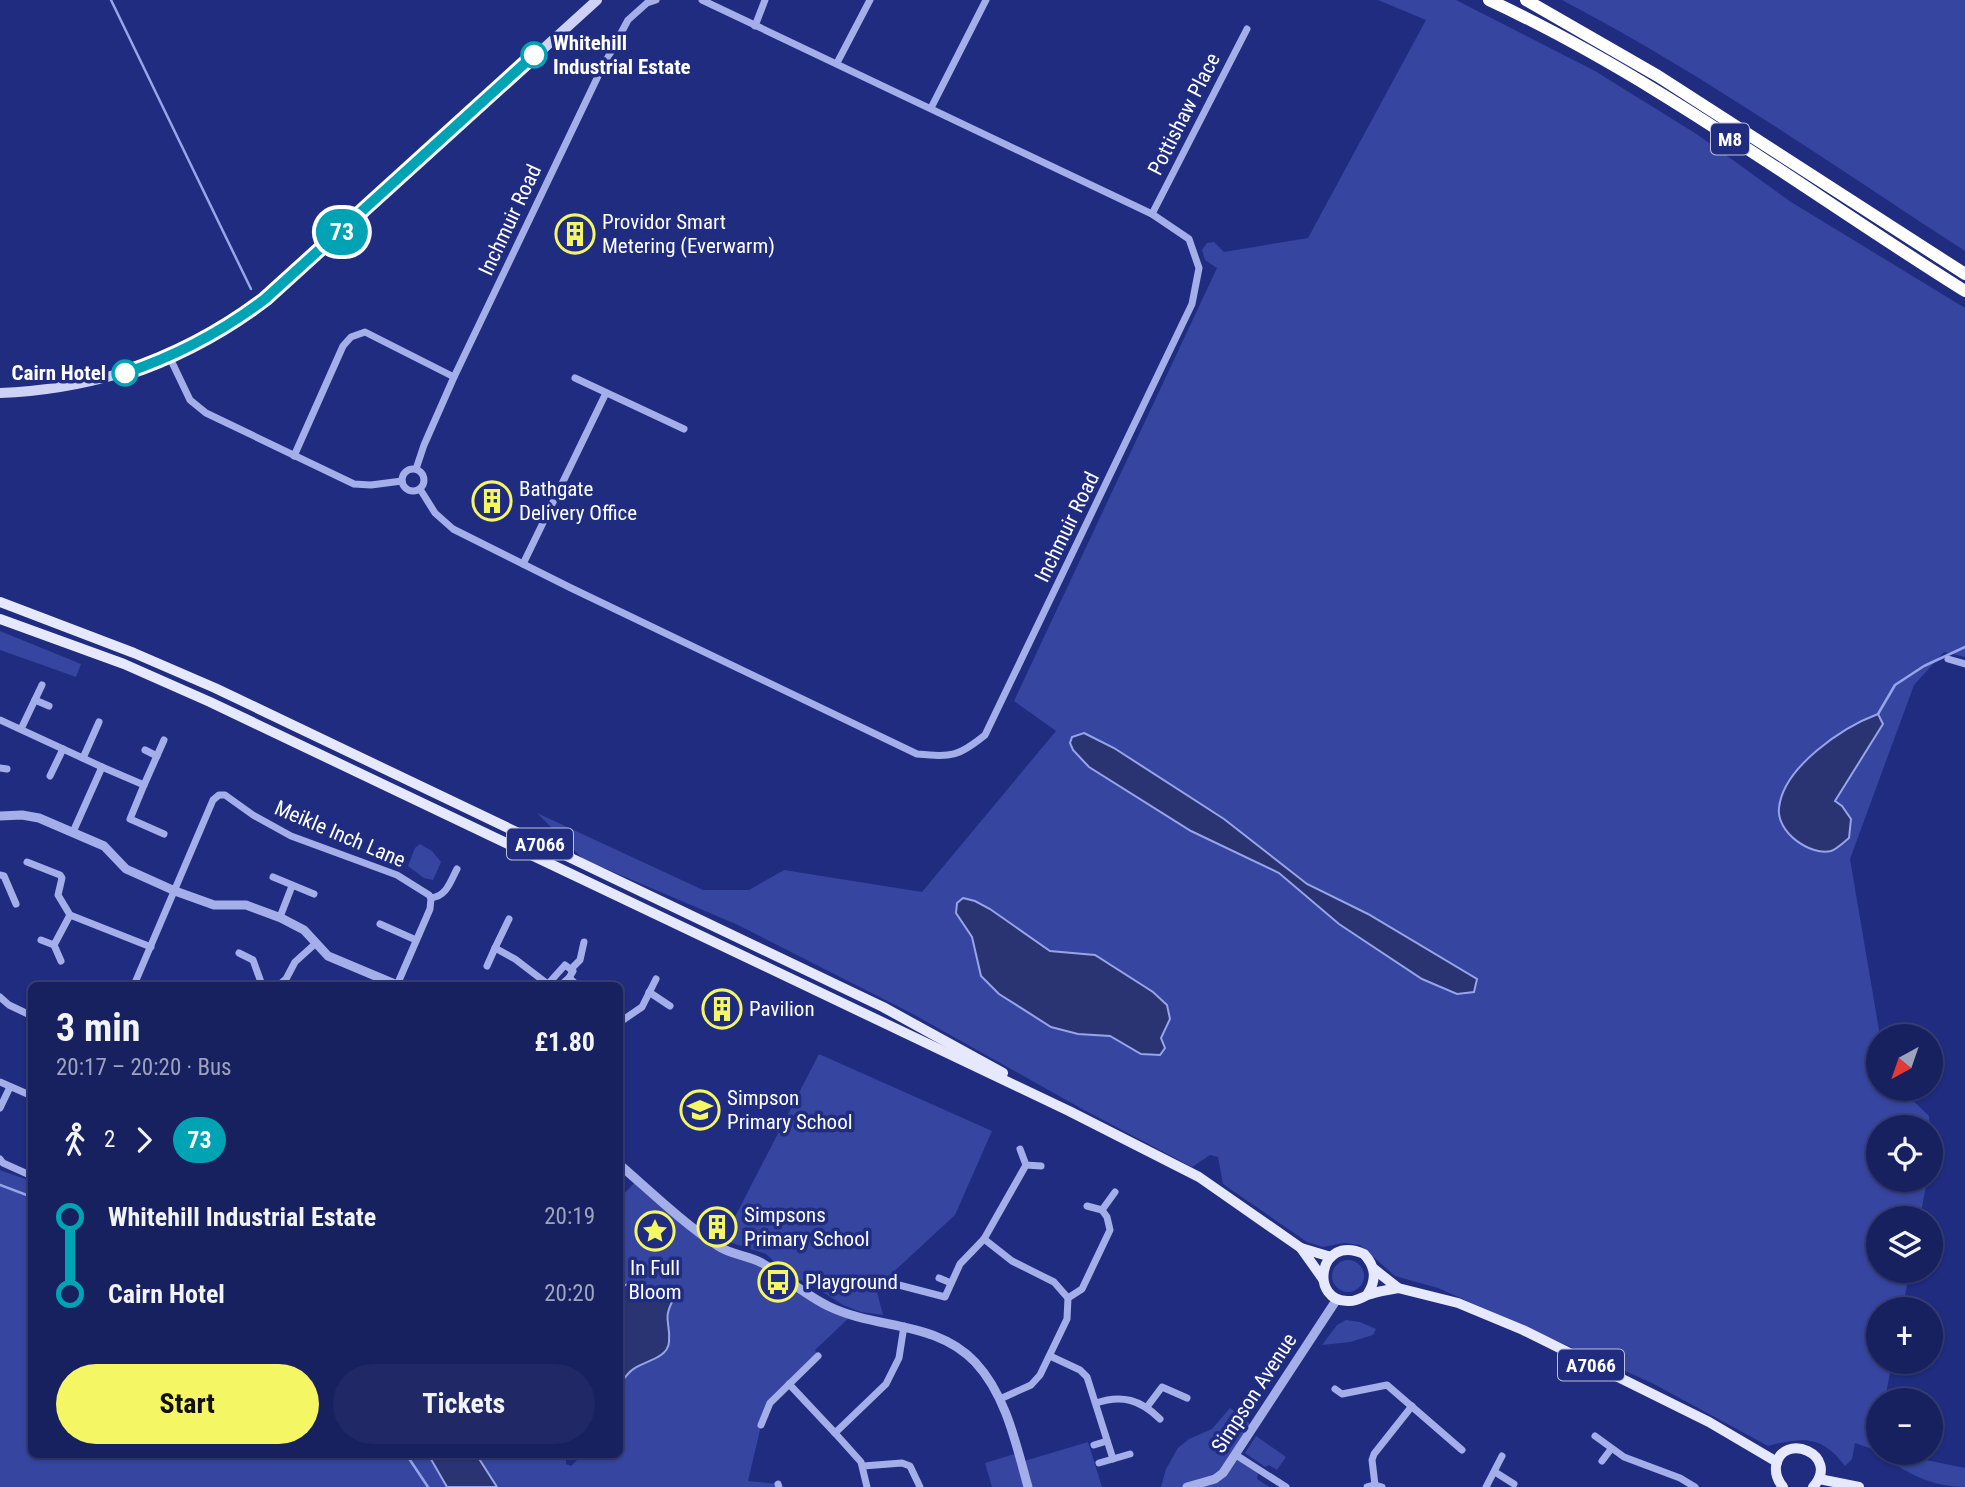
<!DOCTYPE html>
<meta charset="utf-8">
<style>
:root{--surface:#172160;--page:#202966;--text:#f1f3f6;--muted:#9ea3bd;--line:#363e75;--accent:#f4f663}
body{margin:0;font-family:"Roboto Condensed",sans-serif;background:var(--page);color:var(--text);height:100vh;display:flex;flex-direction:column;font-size:26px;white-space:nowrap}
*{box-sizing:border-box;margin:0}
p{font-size:23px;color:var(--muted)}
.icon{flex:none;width:38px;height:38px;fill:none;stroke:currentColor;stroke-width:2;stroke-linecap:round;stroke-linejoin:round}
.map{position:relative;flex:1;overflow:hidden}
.panel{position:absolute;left:28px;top:982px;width:595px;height:476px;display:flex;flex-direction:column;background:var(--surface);border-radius:10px;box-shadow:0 2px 5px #0004,0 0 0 2px var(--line)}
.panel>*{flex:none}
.badge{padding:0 14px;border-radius:23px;font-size:24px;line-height:46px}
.needle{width:46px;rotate:220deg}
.tools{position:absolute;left:1866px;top:1024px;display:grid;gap:14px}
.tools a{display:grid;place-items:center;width:77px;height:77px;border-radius:50%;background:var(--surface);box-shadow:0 2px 5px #0004,0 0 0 2px var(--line);font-size:35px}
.map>.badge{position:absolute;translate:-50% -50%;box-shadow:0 0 0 4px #fff}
.legs{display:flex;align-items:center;gap:10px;height:77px;padding:0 28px;font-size:23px}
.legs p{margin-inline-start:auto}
.summary{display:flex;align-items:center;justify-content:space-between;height:119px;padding:0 28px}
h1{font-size:38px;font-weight:700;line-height:52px}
.button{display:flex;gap:14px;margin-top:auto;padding:14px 28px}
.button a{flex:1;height:80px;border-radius:42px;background:var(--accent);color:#111;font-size:28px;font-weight:700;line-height:80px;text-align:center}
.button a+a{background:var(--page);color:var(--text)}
ul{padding:0 28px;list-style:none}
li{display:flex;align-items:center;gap:24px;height:77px;font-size:26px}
li i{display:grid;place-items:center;width:10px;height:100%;margin:0 9px;background:currentColor}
li i::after{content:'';width:18px;height:18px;margin:-9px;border:5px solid;border-radius:50%;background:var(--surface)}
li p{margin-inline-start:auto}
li:first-child i{background:linear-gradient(#0000 50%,currentColor 0)}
li:last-child i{background:linear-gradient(currentColor 50%,#0000 0)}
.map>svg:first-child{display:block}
.green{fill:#3645a0}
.water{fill:#2b3473;stroke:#97a4ea;stroke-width:2}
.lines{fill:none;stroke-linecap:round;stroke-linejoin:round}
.stream{stroke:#97a4ea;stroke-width:2.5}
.minor{stroke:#a4aee8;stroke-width:7}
.tertiary{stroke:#a4aee8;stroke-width:9}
.secondary{stroke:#ced3f6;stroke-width:10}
.primary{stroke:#e6e8fe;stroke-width:10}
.motorway{stroke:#fff;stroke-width:12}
.line-1-casing{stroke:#fff;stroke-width:16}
.line-1{stroke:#00a3b4;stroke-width:10}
.stop-1-dot{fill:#fff;stroke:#00a3b4;stroke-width:3.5}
.labels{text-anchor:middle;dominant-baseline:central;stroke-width:7;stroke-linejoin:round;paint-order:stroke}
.shield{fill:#1f2c80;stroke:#bcc0d9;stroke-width:2}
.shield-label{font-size:19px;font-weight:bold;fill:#fff}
.stop-label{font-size:21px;font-weight:bold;fill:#fff;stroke:#1f2c80;text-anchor:start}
.street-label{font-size:21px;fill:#fff;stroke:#1f2c80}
.poi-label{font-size:21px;fill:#fff;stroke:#1f2c80;text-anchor:start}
</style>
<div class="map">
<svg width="1965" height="1487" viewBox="0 0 1965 1487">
<rect width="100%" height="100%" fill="#1f2c80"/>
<!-- green -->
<g class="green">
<path d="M1378,0H1456L1595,71L1698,135L1791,202L1965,308V657L1944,652L1914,685L1850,859L1880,1036H1878V1088L1901,1089L1929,1116L1930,1125L1937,1130L1930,1164V1127H1878V1180H1927L1920,1218H1878V1270L1910,1271L1902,1309H1878V1362H1892L1885,1400H1878V1436L1875,1449L1878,1451L1855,1443L1852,1459L1845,1466C1822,1435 1803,1437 1768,1446L1652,1383L1438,1288L1395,1276L1360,1245L1344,1243L1323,1247L1307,1242L1223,1184L1218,1157L1210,1155L1192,1167L1084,1110L911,1013L738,925L583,859L537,813L703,890H749L784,870L922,892L1056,731L1014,701L1217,268L1205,260L1202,250L1207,243L1214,242L1224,252L1308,238L1426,20Z"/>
<path d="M1562,0H1965V251C1832,165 1702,73 1562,0Z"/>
<polygon points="0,631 81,664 76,677 0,650"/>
<polygon points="420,844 432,851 441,862 433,880 424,878 408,866 415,848"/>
<polygon points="819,1054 992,1131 955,1215 876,1288 883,1315 861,1312 843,1305 818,1289 786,1273 766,1254 723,1240"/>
<polygon points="0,1170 31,1181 32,1454 428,1454 447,1487 0,1487"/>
<polygon points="637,1180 709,1239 755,1259 851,1316 815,1350 818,1356 764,1413 748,1481 778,1484 779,1487 497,1487 476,1454 566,1454 566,1464 571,1466 583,1454 620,1454 620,1383 633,1369 661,1355 669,1342 666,1314 673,1300 627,1284 620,1289 620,1198"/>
<circle cx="1348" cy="1276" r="16"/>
<polygon points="1346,1320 1360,1322 1376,1329 1373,1335 1350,1342 1322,1345 1337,1325"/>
<polygon points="1230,1408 1254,1427 1236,1455 1259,1470 1257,1479 1269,1487 1161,1487 1166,1469 1178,1448 1189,1439 1212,1429"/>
<polygon points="1256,1436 1286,1457 1277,1470 1269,1465 1265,1467 1245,1453"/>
<polygon points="1088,1442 1102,1487 992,1487 985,1463 1018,1453 1021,1462"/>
<path d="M1880,1453H1892L1965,1468V1487C1932,1487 1905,1473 1880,1453Z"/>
</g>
<!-- water -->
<g class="water">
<path d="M1878,714L1883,724L1835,801L1842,806L1851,819L1849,838C1844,842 1837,849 1831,851C1810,856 1776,832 1779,808C1783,767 1843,727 1878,714Z"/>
<polygon points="1084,733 1114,748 1224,819 1307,884 1368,914 1477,979 1474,992 1457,994 1422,979 1339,924 1279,873 1191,831 1089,767 1073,750 1070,743 1072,737"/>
<polygon points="963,898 975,901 990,909 1050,951 1095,955 1153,992 1167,1005 1170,1019 1161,1038 1165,1048 1160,1055 1141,1054 1110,1036 1078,1034 1051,1027 999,994 981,976 972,937 956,913 957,903"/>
<path d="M627,1284H636L651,1291L662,1287L671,1292L673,1300C662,1321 671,1322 669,1342C668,1358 645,1361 635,1368C629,1371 625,1378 620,1383V1289Z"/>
<polygon points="428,1454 476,1454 497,1487 447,1487"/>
</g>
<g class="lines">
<!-- stream -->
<g class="stream">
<polyline points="111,0 251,289"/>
<polyline points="1878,714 1895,685 1924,666 1965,647"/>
<polyline points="0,1185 32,1197"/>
<polyline points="406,1454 428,1487"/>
</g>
<!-- minor -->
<g class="minor">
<polyline points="755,26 765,0"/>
<polyline points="837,63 870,0"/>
<polyline points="931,108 986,0"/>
<polyline points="1152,214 1247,29"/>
<polyline points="169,356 190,400 206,413 354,484 371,485 402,481"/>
<polyline points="575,378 684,429"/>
<polyline points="294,456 343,346 351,337 365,332 454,377"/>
<circle cx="413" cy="480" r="11"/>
<polyline points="416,469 424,445 454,377 600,72 628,20 647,3 656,0"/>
<path d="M420,489L435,513L453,529L571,588L917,754C952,757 958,757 985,735L1192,304L1199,268L1189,239L1152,214L702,0"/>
<polyline points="523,564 606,393"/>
<polyline points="1948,659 1965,664"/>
<polyline points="35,700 49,706"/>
<polyline points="0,720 102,767"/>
<polyline points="21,729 42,685"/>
<polyline points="145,750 157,756"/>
<polyline points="83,758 99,722"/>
<polyline points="0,768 7,769"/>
<polyline points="50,776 63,749"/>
<polyline points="144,785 164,740"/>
<polyline points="73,832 102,767 144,785 130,819 164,834"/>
<polyline points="27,862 60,875 62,878 58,895 70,915 151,947"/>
<polyline points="0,875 4,876 16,904"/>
<polyline points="273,877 314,894"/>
<path d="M431,898C447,896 450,882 457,869"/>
<polyline points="280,917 292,886"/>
<polyline points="380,924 416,940"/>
<polyline points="41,940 54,945"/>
<polyline points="495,948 509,919"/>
<polyline points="239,953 253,960 262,985"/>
<polyline points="61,961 54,945 70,915"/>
<polyline points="487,966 495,948 515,959 549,985"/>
<polyline points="571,969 580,960 584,942"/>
<polyline points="548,984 565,965 573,971 569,978"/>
<polyline points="134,985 213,800 219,795 225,795 253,815 291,836 397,875 429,895 431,898 430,909 397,985"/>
<polyline points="279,985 286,979 295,962 316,943"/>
<polyline points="561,985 569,978 577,985"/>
<polyline points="649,992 670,1006"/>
<polyline points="0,997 9,1005 32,1016"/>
<polyline points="620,1022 642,1007 656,979"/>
<polyline points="0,1082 32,1096"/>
<polyline points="0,1108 10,1087"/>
<polyline points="1020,1149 1026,1165 1041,1166"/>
<polyline points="0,1159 3,1163 32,1176"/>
<polyline points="1102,1210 1115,1192"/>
<polyline points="984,1239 1012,1261 1054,1282 1068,1298"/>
<polyline points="939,1278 951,1283"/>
<polyline points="895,1284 945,1297 960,1264 984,1239 1026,1165"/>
<polyline points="1050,1356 1080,1370 1087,1377 1113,1459"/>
<polyline points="789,1384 835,1433 886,1384 899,1358 904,1326"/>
<polyline points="1335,1389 1342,1394 1387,1385 1462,1450"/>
<polyline points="1000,1399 1031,1385 1040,1375 1067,1319 1068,1298 1082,1289 1110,1230 1107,1217 1102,1210 1087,1206"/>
<path d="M1096,1403C1122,1394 1141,1400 1160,1419"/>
<polyline points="1147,1407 1162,1387 1187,1398"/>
<polyline points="761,1425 770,1403 818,1356"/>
<polyline points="835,1433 861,1462 867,1487"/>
<polyline points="1595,1436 1624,1457 1680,1478 1695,1487"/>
<polyline points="1094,1445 1107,1441"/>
<polyline points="1236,1455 1286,1487"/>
<polyline points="1602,1461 1611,1449"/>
<polyline points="1099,1463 1130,1454"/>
<polyline points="863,1466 902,1463 910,1466 920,1487"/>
<polyline points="1495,1472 1514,1484"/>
<polyline points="778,1484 779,1487"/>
<polyline points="1375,1485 1372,1460 1374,1454 1412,1406"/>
<polyline points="1367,1487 1375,1485 1382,1487"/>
<polyline points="1486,1487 1502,1456"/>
</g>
<!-- tertiary -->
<g class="tertiary">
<polyline points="0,816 22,815 39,818 104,846 126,869 175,891 214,905 246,905 281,918 304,930 328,956 397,985"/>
<path d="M620,1165C650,1191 684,1224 718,1246C731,1255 748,1255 762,1263C785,1277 804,1294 828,1306C877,1330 935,1320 975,1362C1006,1395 1016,1444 1028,1487"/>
<polyline points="1187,1487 1215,1479 1223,1473 1337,1299"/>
</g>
<!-- secondary -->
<path class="secondary" d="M0,393C81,390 156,368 226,327C246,315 264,300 282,286L597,0"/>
<!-- primary -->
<g class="primary">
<polyline points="0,602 134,653 215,688 883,1007 1003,1073"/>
<polyline points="0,619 124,664 210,702 1069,1111 1199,1177 1301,1248 1323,1279"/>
<polyline points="1301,1248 1331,1257"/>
<polyline points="1374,1269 1398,1288 1458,1303 1523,1330 1709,1422 1777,1462"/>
<path d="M1367,1295C1377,1280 1376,1267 1364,1254C1317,1233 1309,1304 1350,1301C1358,1301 1363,1296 1371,1294C1379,1291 1389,1290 1398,1288"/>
<polyline points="1819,1479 1859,1487"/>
<path d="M1783,1487C1778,1481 1775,1475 1776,1466C1782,1430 1842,1455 1813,1487"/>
</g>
<!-- motorway -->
<g class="motorway">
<path d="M1489,0C1657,78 1808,193 1965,291"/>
<polyline points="1526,0 1658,76 1965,274"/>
</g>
</g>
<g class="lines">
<!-- line-1 casing -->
<g class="line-1-casing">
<path id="line-1" d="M125,373C176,356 223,331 265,299L534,55"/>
</g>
<!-- line-1 -->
<use href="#line-1" class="line-1"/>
</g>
<!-- icons -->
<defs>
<g id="building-ring" transform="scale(2.0125)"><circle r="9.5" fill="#1f2c80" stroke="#f4f663" stroke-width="1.5"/><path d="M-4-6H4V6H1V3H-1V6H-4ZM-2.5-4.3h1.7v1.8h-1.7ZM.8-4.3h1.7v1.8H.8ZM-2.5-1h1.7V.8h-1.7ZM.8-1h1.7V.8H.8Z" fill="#f4f663"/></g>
<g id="school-ring" transform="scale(2.0125)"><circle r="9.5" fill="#1f2c80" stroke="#f4f663" stroke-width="1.5"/><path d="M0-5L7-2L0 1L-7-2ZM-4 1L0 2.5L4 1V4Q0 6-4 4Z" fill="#f4f663"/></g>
<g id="sight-ring" transform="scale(2.0125)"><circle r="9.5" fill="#1f2c80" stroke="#f4f663" stroke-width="1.5"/><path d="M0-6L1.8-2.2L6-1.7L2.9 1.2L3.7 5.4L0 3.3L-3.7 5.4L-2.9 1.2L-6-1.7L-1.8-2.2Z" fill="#f4f663"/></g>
<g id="bus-ring" transform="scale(2.0125)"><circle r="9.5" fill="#1f2c80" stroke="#f4f663" stroke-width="1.5"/><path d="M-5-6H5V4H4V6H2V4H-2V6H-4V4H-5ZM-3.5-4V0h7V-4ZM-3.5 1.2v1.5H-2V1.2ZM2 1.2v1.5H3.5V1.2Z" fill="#f4f663"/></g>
</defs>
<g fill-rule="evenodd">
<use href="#building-ring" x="575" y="234"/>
<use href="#building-ring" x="492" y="501"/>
<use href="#building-ring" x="722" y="1009"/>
<use href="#school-ring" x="700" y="1110"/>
<use href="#building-ring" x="717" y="1227"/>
<use href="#sight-ring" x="655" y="1231"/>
<use href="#bus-ring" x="778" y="1282"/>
</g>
<!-- markers -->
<g class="stop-1-dot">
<circle cx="534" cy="55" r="12"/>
<circle cx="125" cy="373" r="12"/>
</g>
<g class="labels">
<!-- shield labels -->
<g class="shield">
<rect x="1711" y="123.5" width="38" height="31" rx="5"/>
<rect x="507" y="828.5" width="66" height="31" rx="5"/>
<rect x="1558" y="1349.5" width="66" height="31" rx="5"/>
</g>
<g class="shield-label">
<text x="1730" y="139">M8</text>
<text x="540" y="844">A7066</text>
<text x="1591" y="1365">A7066</text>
</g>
<!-- stop labels -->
<g class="stop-label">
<text x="553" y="43">Whitehill<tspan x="553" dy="24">Industrial Estate</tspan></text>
<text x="106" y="373" text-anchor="end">Cairn Hotel</text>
</g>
<!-- street labels -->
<g class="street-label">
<text transform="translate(1184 114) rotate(-63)">Pottishaw Place</text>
<text transform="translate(510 220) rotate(-65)">Inchmuir Road</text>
<text transform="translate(1067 527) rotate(-64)">Inchmuir Road</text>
<text transform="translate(340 834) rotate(23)">Meikle Inch Lane</text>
<text transform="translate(1254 1393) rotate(-57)">Simpson Avenue</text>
</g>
<!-- poi labels -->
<g class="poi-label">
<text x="602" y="222">Providor Smart<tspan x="602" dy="24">Metering (Everwarm)</tspan></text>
<text x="519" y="489">Bathgate<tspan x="519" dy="24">Delivery Office</tspan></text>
<text x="749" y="1009">Pavilion</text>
<text x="727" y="1098">Simpson<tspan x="727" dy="24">Primary School</tspan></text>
<text x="744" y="1215">Simpsons<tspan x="744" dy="24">Primary School</tspan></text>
<text x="655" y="1268" text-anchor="middle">In Full<tspan x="655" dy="24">Bloom</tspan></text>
<text x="805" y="1282">Playground</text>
</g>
</g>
</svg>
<div class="tools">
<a><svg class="needle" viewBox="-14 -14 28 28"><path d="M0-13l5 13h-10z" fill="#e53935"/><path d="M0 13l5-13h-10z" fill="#9ea3bd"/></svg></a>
<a><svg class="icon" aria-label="locate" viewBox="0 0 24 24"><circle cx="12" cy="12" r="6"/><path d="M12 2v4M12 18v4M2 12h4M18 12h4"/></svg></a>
<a><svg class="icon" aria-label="layers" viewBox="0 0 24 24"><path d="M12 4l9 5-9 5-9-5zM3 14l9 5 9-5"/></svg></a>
<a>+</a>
<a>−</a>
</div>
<b class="badge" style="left:342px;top:232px;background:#00a3b4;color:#fff">73</b>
<section class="panel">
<div class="summary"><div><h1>3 min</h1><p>20:17 – 20:20 · Bus</p></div><b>£1.80</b></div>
<div class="legs"><svg class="icon" aria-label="walk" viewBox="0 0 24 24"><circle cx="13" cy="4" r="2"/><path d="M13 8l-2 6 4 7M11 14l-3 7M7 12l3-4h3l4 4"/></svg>2<svg class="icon" aria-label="forward" viewBox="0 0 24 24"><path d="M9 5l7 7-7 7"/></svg><b class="badge" style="background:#00a3b4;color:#fff">73</b></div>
<ul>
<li><i style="color:#00a3b4"></i><b>Whitehill Industrial Estate</b><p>20:19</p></li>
<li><i style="color:#00a3b4"></i><b>Cairn Hotel</b><p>20:20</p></li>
</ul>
<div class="button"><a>Start</a><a>Tickets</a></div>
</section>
</div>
